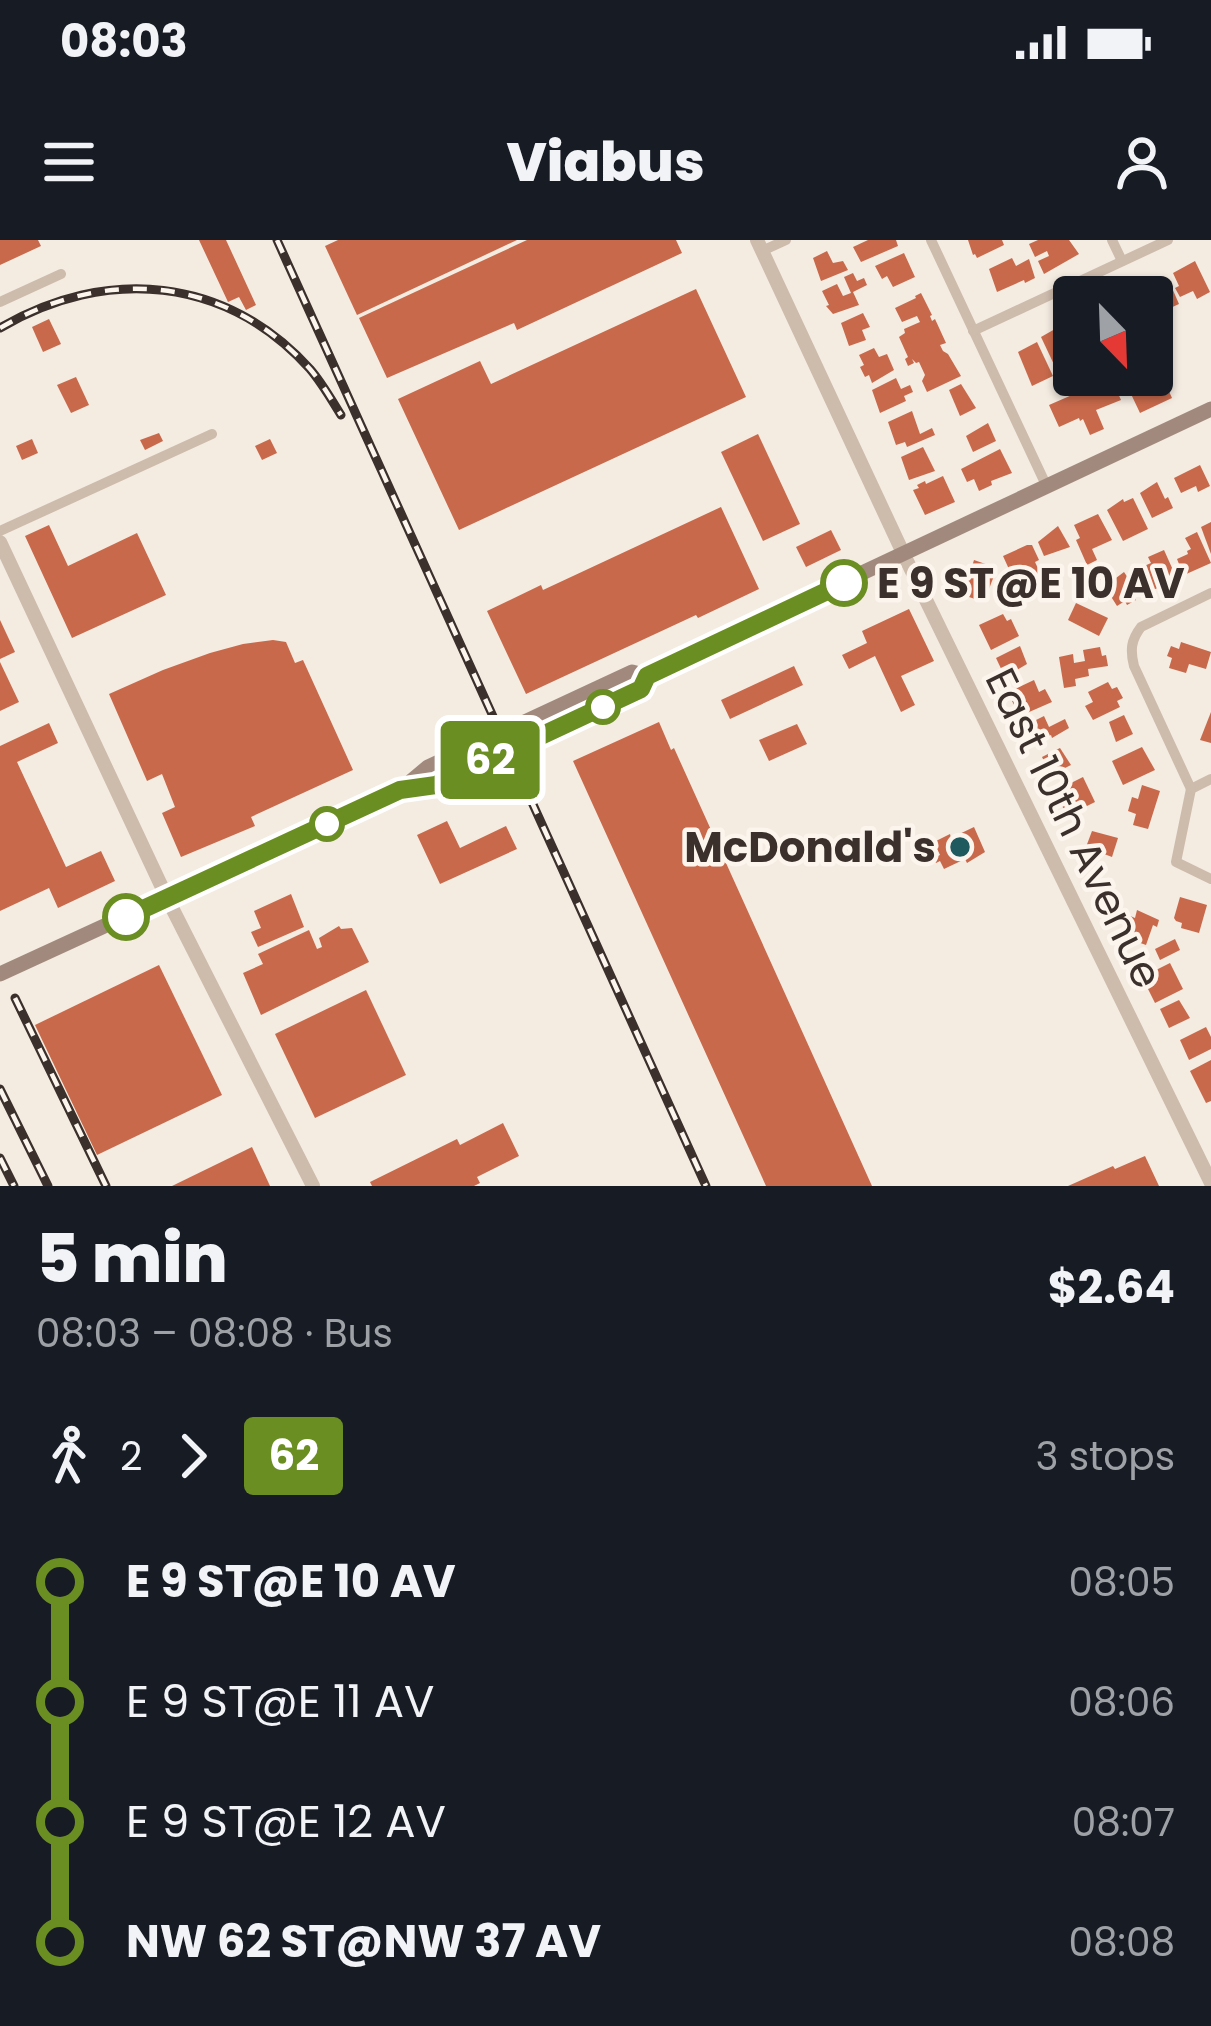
<!DOCTYPE html>
<meta charset="utf-8">
<style>
:root{--surface:#171b24;--page:#242831;--text:#f1f3f6;--muted:#9ea1a6}
body{margin:0;font-family:Poppins,sans-serif;background:var(--page);color:var(--text);height:100vh;display:flex;flex-direction:column;font-size:45px;white-space:nowrap}
*{box-sizing:border-box;margin:0}
p{font-size:39px;color:var(--muted)}
.icon{flex:none;width:66px;height:66px;fill:none;stroke:currentColor;stroke-width:2;stroke-linecap:round;stroke-linejoin:round}
.map{position:relative;height:946px;overflow:hidden}
.side{display:flex;flex-direction:column;background:var(--surface);flex:1}
.side>*{flex:none}
.badge{padding:0 24px;border-radius:9px;font-size:42px;line-height:78px}
.needle{width:78px;rotate:157deg}
.buttons{position:absolute;left:1053px;top:36px;display:grid;gap:24px}
.buttons a{display:grid;place-items:center;width:120px;height:120px;border-radius:12px;background:var(--surface);box-shadow:0 3px 9px #0004;font-size:60px}
.map>.badge{position:absolute;translate:-50% -50%;box-shadow:0 0 0 6px #fff}
.legs{display:flex;align-items:center;gap:18px;height:132px;padding:0 36px;font-size:39px}
.legs p{margin-inline-start:auto}
.summary{display:flex;align-items:center;justify-content:space-between;height:204px;padding:0 36px}
h1{font-size:66px;font-weight:800;line-height:90px}
ul{padding:0 36px;list-style:none}
li{display:flex;align-items:center;gap:42px;height:120px;font-size:45px}
li i{display:grid;place-items:center;width:18px;height:100%;margin:0 15px;background:currentColor}
li i::after{content:'';width:30px;height:30px;margin:-15px;border:9px solid;border-radius:50%;background:var(--surface)}
li p{margin-inline-start:auto}
li:first-child i{background:linear-gradient(#0000 50%,currentColor 0)}
li:last-child i{background:linear-gradient(currentColor 50%,#0000 0)}
.status{display:flex;justify-content:space-between;align-items:center;height:84px;padding:0 60px;background:var(--surface);direction:ltr}
.status svg{height:33px;fill:currentColor}
header{display:flex;justify-content:space-between;align-items:center;height:156px;padding:0 36px;background:var(--surface);font-size:54px;font-weight:800}
.map>svg:first-child{display:block}
.building{fill:#c8694b}
.lines{fill:none;stroke-linecap:round;stroke-linejoin:round}
.minor{stroke:#cdbbac;stroke-width:10}
.tertiary{stroke:#cdbbac;stroke-width:14}
.secondary{stroke:#a18a7d;stroke-width:15}
.rail-casing{stroke:#3b302b;stroke-width:9}
.rail{stroke:#fbf5ee;stroke-width:4.5;stroke-dasharray:14;stroke-linecap:butt}
.line-1-casing{stroke:#fff;stroke-width:27}
.line-1{stroke:#6b8e23;stroke-width:18}
.stop-1-dot{fill:#fff;stroke:#6b8e23;stroke-width:6}
.poi-dot{fill:#1f5a5e;stroke:#fbf5ee;stroke-width:4.5}
.labels{text-anchor:middle;dominant-baseline:central;stroke-width:9;stroke-linejoin:round;paint-order:stroke}
.stop-label{font-size:42px;font-weight:bold;fill:#3b302b;stroke:#fbf5ee;text-anchor:start}
.street-label{font-size:42px;fill:#3b302b;stroke:#fbf5ee}
.poi-label{font-size:42px;font-weight:bold;fill:#3b302b;stroke:#fbf5ee;text-anchor:end}
</style>
<div class="status"><b>08:03</b><svg viewBox="0 0 49 12"><path d="M0 12V9h3v3zM5 12V6h3v6zM10 12V3h3v9zM15 12V0h3v12zM26 1h20v11H26zM47 4h2v5h-2z"/></svg></div>
<header><svg class="icon" aria-label="menu" viewBox="0 0 24 24"><path d="M4 6h16M4 12h16M4 18h16"/></svg>Viabus<svg class="icon" aria-label="person" viewBox="0 0 24 24"><circle cx="12" cy="8" r="4"/><path d="M4 21q1-7 8-7t8 7"/></svg></header>
<div class="map">
<svg width="1211" height="946" viewBox="0 0 1211 946">
<rect width="100%" height="100%" fill="#f4ebe1"/>
<!-- building -->
<g class="building">
<polygon points="0,0 38,0 41,6 0,25"/>
<polygon points="199,0 226,0 256,65 246,70 239,57 228,62"/>
<polygon points="338,0 517,0 357,75 325,6"/>
<polygon points="527,0 676,0 682,13 517,90 514,83 387,138 359,78"/>
<polygon points="868,0 896,0 898,6 861,22 853,7"/>
<polygon points="968,0 1002,0 1004,5 977,18 975,14 973,15"/>
<polygon points="1038,0 1069,0 1079,14 1044,34 1038,21 1049,16 1047,11 1035,17 1029,4"/>
<polygon points="827,11 833,23 843,21 848,30 821,41 813,18"/>
<polygon points="904,13 915,37 893,47 887,36 882,39 875,26"/>
<polygon points="1012,18 1016,26 1029,19 1035,38 1025,43 1024,40 997,52 989,29"/>
<polygon points="1195,21 1210,52 1197,59 1193,51 1180,57 1175,48 1179,46 1173,33"/>
<polygon points="853,33 857,41 864,38 867,45 853,52 859,65 833,74 826,66 829,65 822,51 837,44 843,56 851,53 844,37"/>
<polygon points="1154,38 1157,44 1164,41 1168,50 1172,48 1179,64 1153,76 1152,57 1141,57 1136,46"/>
<polygon points="696,49 746,157 459,290 398,159 480,121 491,144"/>
<polygon points="921,53 932,75 930,76 932,81 935,79 946,103 940,105 943,111 948,114 961,136 927,152 922,141 925,135 919,122 916,123 912,119 914,123 908,126 905,119 908,117 899,97 905,93 904,89 920,82 917,76 902,82 895,68 916,58 915,56"/>
<polygon points="863,73 870,87 862,90 866,100 849,106 841,83"/>
<polygon points="49,79 61,104 43,112 32,87"/>
<polygon points="1062,85 1074,106 1074,125 1058,133 1041,97"/>
<polygon points="1037,102 1053,136 1032,146 1018,112"/>
<polygon points="874,108 879,117 887,114 894,130 872,143 869,135 865,137 860,127 864,125 859,115"/>
<polygon points="1152,114 1172,158 1140,173 1122,135 1152,135"/>
<polygon points="76,137 89,165 71,173 57,145"/>
<polygon points="896,138 901,149 910,145 913,152 904,156 906,161 880,173 872,150"/>
<polygon points="1111,138 1121,160 1096,170 1104,189 1090,195 1083,179 1080,181 1079,178 1059,187 1049,165"/>
<polygon points="961,144 976,168 960,176 949,150"/>
<polygon points="912,171 920,194 932,188 935,195 907,207 905,202 896,205 888,182"/>
<polygon points="988,183 996,201 973,212 966,196"/>
<polygon points="159,193 163,201 145,210 140,200"/>
<polygon points="758,194 800,284 763,301 721,212"/>
<polygon points="32,199 38,213 22,220 16,206"/>
<polygon points="270,199 277,213 262,220 255,206"/>
<polygon points="923,207 935,231 909,240 901,217"/>
<polygon points="1000,209 1012,233 991,241 992,245 979,251 974,239 967,242 961,229"/>
<polygon points="1200,225 1210,246 1198,252 1196,246 1181,253 1174,238"/>
<polygon points="943,236 955,262 925,275 913,250 919,248 917,245 925,241 926,244"/>
<polygon points="1157,242 1165,259 1168,257 1173,268 1152,278 1140,253"/>
<polygon points="1133,258 1148,289 1123,301 1107,270 1123,259 1124,262"/>
<polygon points="721,267 759,349 698,378 696,375 526,454 487,371 541,345 543,350"/>
<polygon points="1098,274 1112,300 1092,309 1097,320 1087,325 1076,300 1080,298 1074,285"/>
<polygon points="1211,282 1211,314 1201,287"/>
<polygon points="49,285 68,326 137,293 166,355 72,398 25,296"/>
<polygon points="1058,286 1070,307 1044,316 1038,302"/>
<polygon points="831,290 841,310 806,327 796,307"/>
<polygon points="1197,292 1211,323 1184,335 1183,332 1179,334 1176,325 1179,324 1177,319 1188,314 1187,311 1191,309 1185,298"/>
<polygon points="1027,305 1032,305 1039,320 1035,322 1041,335 1025,342 1021,334 1013,338 1003,316"/>
<polygon points="1164,310 1177,339 1151,351 1142,327 1151,323 1148,317"/>
<polygon points="974,320 997,328 984,362 963,355"/>
<polygon points="1112,332 1116,338 1124,332 1130,341 1133,338 1140,348 1133,353 1136,360 1127,365 1125,361 1117,366 1100,339"/>
<polygon points="1076,363 1108,378 1099,396 1068,380"/>
<polygon points="909,369 934,421 901,436 915,465 901,472 875,416 849,429 842,415 867,403 862,391"/>
<polygon points="1003,374 1007,381 1011,379 1019,396 991,410 979,385"/>
<polygon points="0,380 15,412 0,419"/>
<polygon points="273,400 286,402 295,423 303,420 353,530 251,577 255,586 181,617 162,573 175,567 162,534 147,541 109,454 163,430 210,413 243,404"/>
<polygon points="1181,402 1211,412 1206,429 1189,424 1186,433 1169,428 1172,418 1167,416 1171,406 1179,409"/>
<polygon points="1020,406 1027,424 1005,437 996,418"/>
<polygon points="1100,407 1102,416 1106,415 1108,426 1088,429 1089,436 1075,439 1076,446 1064,448 1059,417 1073,414 1074,423 1085,421 1083,410"/>
<polygon points="0,422 19,462 0,471"/>
<polygon points="794,426 803,445 730,479 721,460"/>
<polygon points="1034,440 1039,452 1045,449 1052,462 1020,476 1012,461 1016,459 1011,451"/>
<polygon points="1108,442 1112,449 1117,447 1123,458 1117,461 1120,467 1093,480 1085,466 1093,462 1088,452"/>
<polygon points="1211,472 1211,503 1200,500"/>
<polygon points="1124,475 1133,494 1116,502 1109,482"/>
<polygon points="1044,476 1049,487 1065,479 1069,488 1052,498 1051,495 1034,502 1026,485"/>
<polygon points="659,482 671,510 674,508 872,946 766,946 573,521"/>
<polygon points="49,483 58,503 17,522 66,627 101,611 115,641 58,668 49,648 0,671 0,506"/>
<polygon points="797,484 807,504 769,521 759,500"/>
<polygon points="1142,507 1155,530 1123,545 1112,521"/>
<polygon points="1060,508 1071,525 1051,535 1042,517"/>
<polygon points="1083,537 1095,562 1067,576 1055,551"/>
<polygon points="1142,545 1160,551 1148,589 1133,585 1136,574 1128,571 1132,557 1138,559"/>
<polygon points="447,581 460,608 506,586 517,609 440,644 417,595"/>
<polygon points="974,587 985,612 967,623 965,619 944,629 940,621 936,623 933,618 940,615 934,602 950,594 951,598"/>
<polygon points="1092,591 1118,598 1112,617 1086,607"/>
<polygon points="291,654 304,687 258,707 251,692 261,688 254,671"/>
<polygon points="1180,657 1207,665 1199,693 1181,688 1182,683 1176,681 1174,678"/>
<polygon points="1137,670 1159,680 1157,687 1153,685 1146,705 1121,696 1128,675 1135,678"/>
<polygon points="339,686 341,689 352,688 369,722 261,775 243,733 263,724 258,714 309,690 317,709 322,707 319,698"/>
<polygon points="1175,699 1180,710 1160,720 1155,709"/>
<polygon points="1170,723 1183,749 1155,763 1142,737"/>
<polygon points="159,725 222,855 97,915 35,785"/>
<polygon points="366,750 406,835 315,878 275,794"/>
<polygon points="1179,760 1190,778 1169,788 1160,769"/>
<polygon points="1206,787 1211,797 1211,809 1189,820 1180,800"/>
<polygon points="1211,820 1211,861 1206,863 1190,831"/>
<polygon points="503,883 519,916 477,937 480,943 474,946 372,946 370,942 457,899 460,905"/>
<polygon points="252,907 270,946 172,946"/>
<polygon points="1145,916 1159,946 1068,946 1113,926 1115,929"/>
</g>
<g class="lines">
<!-- minor -->
<g class="minor">
<polyline points="931,0 1047,247"/>
<polyline points="1112,0 1122,21"/>
<polyline points="762,11 786,0"/>
<polyline points="0,62 61,34"/>
<polyline points="973,91 1168,0"/>
<polyline points="0,291 212,194"/>
<polyline points="1211,539 1191,549 1176,622 1211,639"/>
<path d="M1191,549L1134,426C1130,410 1131,400 1141,387L1211,353"/>
</g>
<!-- tertiary -->
<g class="tertiary">
<polyline points="757,0 904,315 1211,943"/>
<polyline points="0,302 167,658 313,946"/>
</g>
<!-- secondary -->
<g class="secondary">
<polyline points="403,548 428,527 632,432 647,436"/>
<polyline points="0,734 400,550 436,545 641,449 647,436 696,411 1211,169"/>
</g>
<!-- rail casing -->
<g class="rail-casing">
<g id="rail">
<polyline points="277,0 706,946"/>
<path d="M0,88C106,26 226,36 310,129C322,143 331,159 341,175"/>
<polyline points="15,758 106,946"/>
<polyline points="0,849 48,946"/>
<polyline points="0,918 14,946"/>
</g>
</g>
<!-- rail -->
<use href="#rail" class="rail"/>
</g>
<g class="lines">
<!-- line-1 casing -->
<g class="line-1-casing">
<polyline id="line-1" points="126,677 400,550 436,545 641,449 647,436 844,343"/>
</g>
<!-- line-1 -->
<use href="#line-1" class="line-1"/>
</g>
<!-- markers -->
<g class="stop-1-dot">
<circle cx="844" cy="343" r="21"/>
<circle cx="603" cy="467" r="15"/>
<circle cx="327" cy="584" r="15"/>
<circle cx="126" cy="677" r="21"/>
</g>
<circle class="poi-dot" cx="960" cy="607" r="12"/>
<g class="labels">
<!-- stop labels -->
<g class="stop-label">
<text x="877" y="343">E 9 ST@E 10 AV</text>
</g>
<!-- street labels -->
<g class="street-label">
<text transform="translate(1074 588) rotate(64)">East 10th Avenue</text>
</g>
<!-- poi labels -->
<g class="poi-label">
<text x="936" y="607">McDonald's</text>
</g>
</g>
</svg>
<div class="buttons">
<a><svg class="needle" viewBox="-14 -14 28 28"><path d="M0-13l5 13h-10z" fill="#e53935"/><path d="M0 13l5-13h-10z" fill="#9ea1a6"/></svg></a>
</div>
<b class="badge" style="left:490px;top:520px;background:#6b8e23;color:#fff">62</b>
</div>
<section class="side">
<div class="summary"><div><h1>5 min</h1><p>08:03 – 08:08 · Bus</p></div><b>$2.64</b></div>
<div class="legs"><svg class="icon" aria-label="walk" viewBox="0 0 24 24"><circle cx="13" cy="4" r="2"/><path d="M13 8l-2 6 4 7M11 14l-3 7M7 12l3-4h3l4 4"/></svg>2<svg class="icon" aria-label="forward" viewBox="0 0 24 24"><path d="M9 5l7 7-7 7"/></svg><b class="badge" style="background:#6b8e23;color:#fff">62</b><p>3 stops</p></div>
<ul>
<li><i style="color:#6b8e23"></i><b>E 9 ST@E 10 AV</b><p>08:05</p></li>
<li><i style="color:#6b8e23"></i><span>E 9 ST@E 11 AV</span><p>08:06</p></li>
<li><i style="color:#6b8e23"></i><span>E 9 ST@E 12 AV</span><p>08:07</p></li>
<li><i style="color:#6b8e23"></i><b>NW 62 ST@NW 37 AV</b><p>08:08</p></li>
</ul>
</section>
